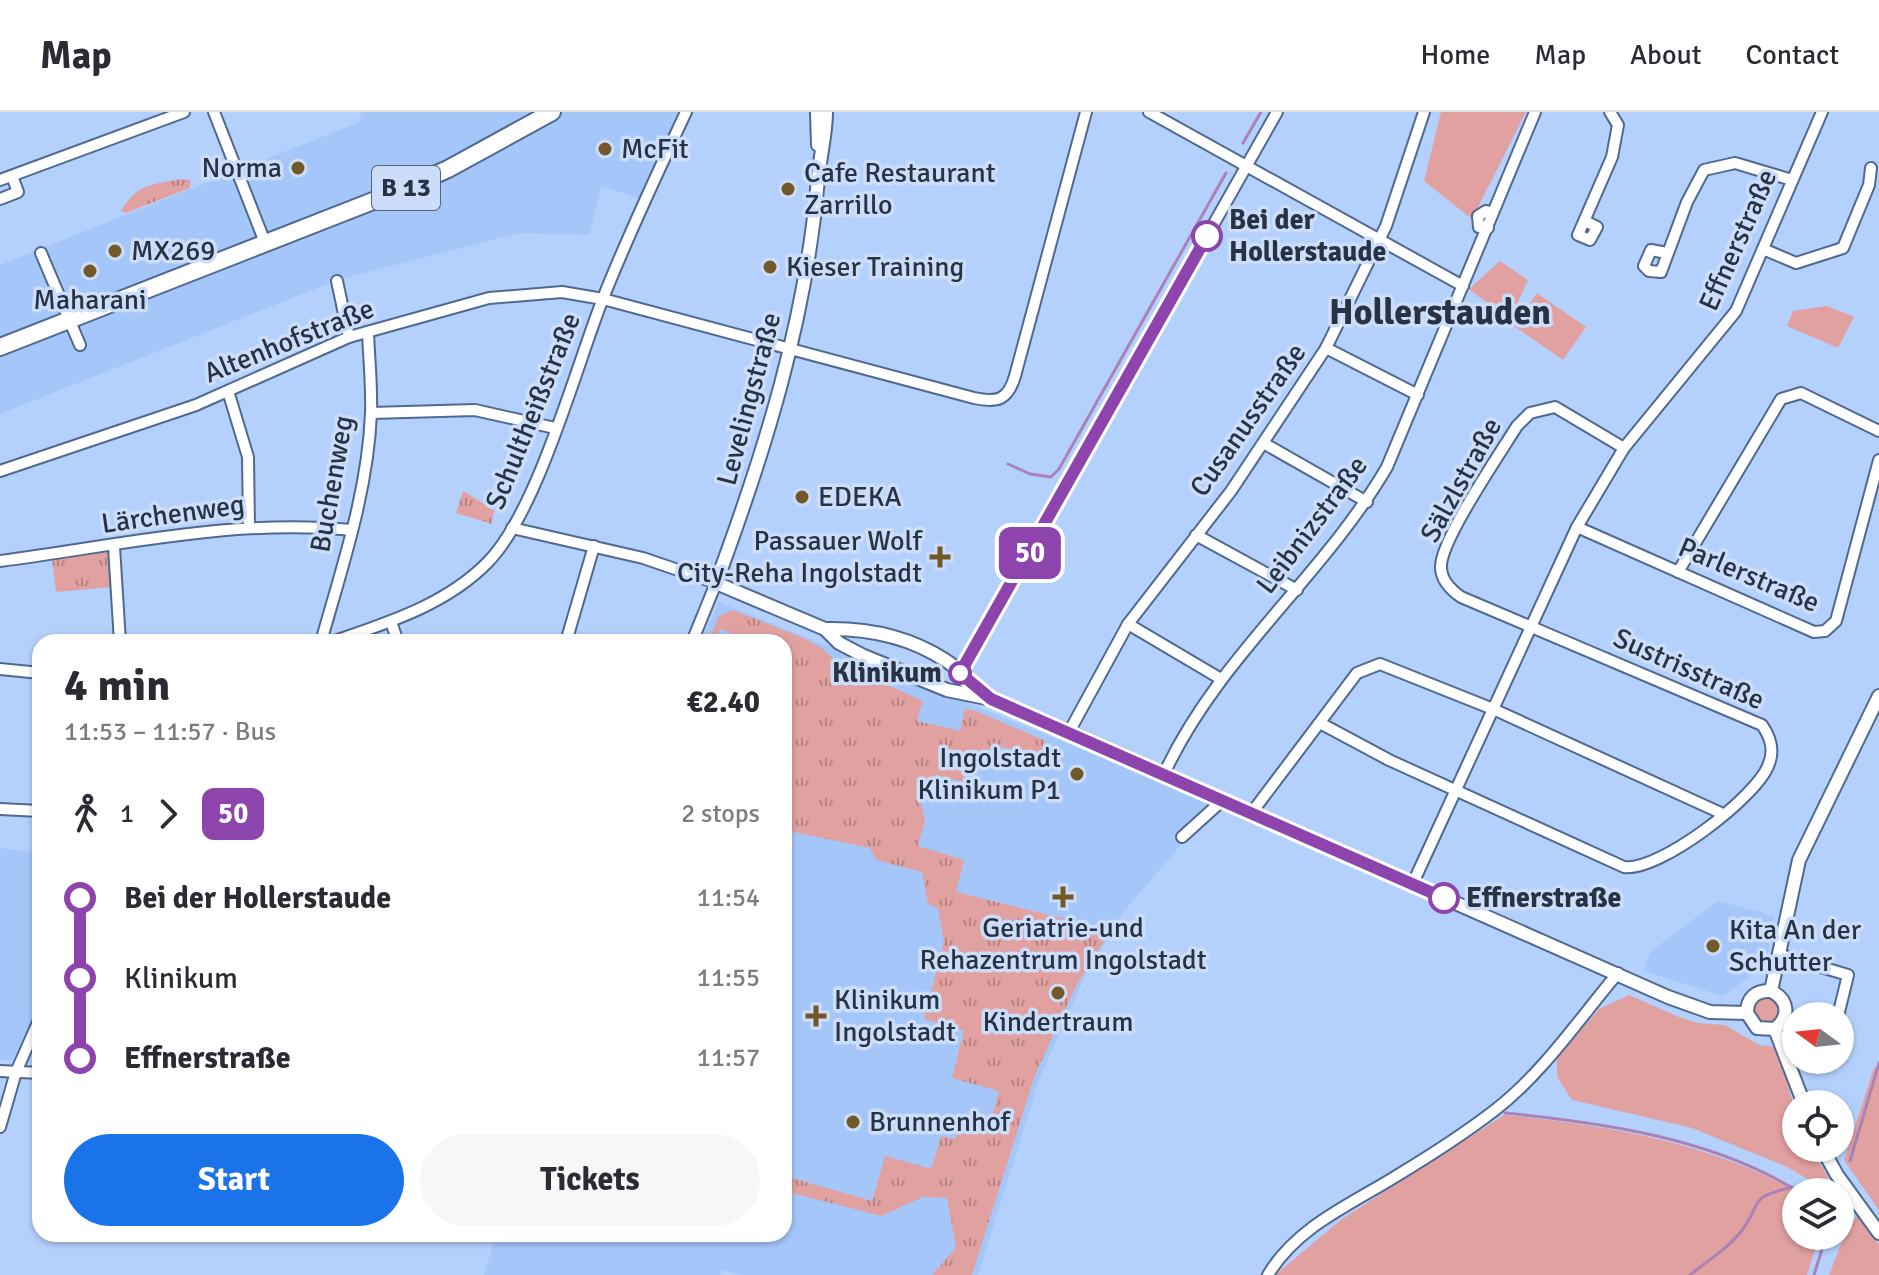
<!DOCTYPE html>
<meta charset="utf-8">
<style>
:root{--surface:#fff;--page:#f7f7f7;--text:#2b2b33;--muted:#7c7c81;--line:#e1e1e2;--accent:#1a73e8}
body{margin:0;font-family:Signika,sans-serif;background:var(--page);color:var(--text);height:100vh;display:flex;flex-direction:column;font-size:30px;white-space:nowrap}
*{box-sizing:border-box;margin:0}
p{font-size:26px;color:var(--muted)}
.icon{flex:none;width:44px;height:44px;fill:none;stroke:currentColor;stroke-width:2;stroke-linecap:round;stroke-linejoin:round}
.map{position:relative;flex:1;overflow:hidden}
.sheet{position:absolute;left:32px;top:522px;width:760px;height:608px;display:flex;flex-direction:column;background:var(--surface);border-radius:24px;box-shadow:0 2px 6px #0004}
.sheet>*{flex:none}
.badge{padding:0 16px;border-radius:12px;font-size:28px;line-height:52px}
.needle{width:52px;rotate:285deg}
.fabs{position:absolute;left:1782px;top:890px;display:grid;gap:16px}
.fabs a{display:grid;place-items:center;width:72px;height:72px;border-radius:50%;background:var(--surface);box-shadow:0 2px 6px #0004;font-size:40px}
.map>.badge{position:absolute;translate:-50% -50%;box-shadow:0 0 0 4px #fff}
.legs{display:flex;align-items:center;gap:12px;height:88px;padding:0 32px;font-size:26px}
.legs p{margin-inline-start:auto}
.headline{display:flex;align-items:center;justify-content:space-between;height:136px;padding:0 32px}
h1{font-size:44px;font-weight:700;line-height:60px}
.action{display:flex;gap:16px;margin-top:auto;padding:16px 32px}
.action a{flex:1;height:92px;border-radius:48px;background:var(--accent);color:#fff;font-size:32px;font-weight:700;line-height:92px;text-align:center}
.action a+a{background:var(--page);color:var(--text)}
ul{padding:0 32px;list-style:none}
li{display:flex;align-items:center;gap:28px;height:80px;font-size:30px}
li i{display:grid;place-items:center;width:12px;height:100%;margin:0 10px;background:currentColor}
li i::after{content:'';width:20px;height:20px;margin:-10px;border:6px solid;border-radius:50%;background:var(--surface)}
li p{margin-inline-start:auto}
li:first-child i{background:linear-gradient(#0000 50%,currentColor 0)}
li:last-child i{background:linear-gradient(currentColor 50%,#0000 0)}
header{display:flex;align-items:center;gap:48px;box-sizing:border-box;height:112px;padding:0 40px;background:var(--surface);border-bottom:2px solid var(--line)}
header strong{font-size:38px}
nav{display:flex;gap:44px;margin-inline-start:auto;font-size:28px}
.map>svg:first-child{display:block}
.built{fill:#a5c6f9}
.green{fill:#e1a1a1}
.park{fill:url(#park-tufts)}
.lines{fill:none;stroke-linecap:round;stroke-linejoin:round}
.stream{stroke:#ab82b5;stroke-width:3}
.minor-casing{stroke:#4f6991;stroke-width:14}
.tertiary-casing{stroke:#4f6991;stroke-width:16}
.primary-casing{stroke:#4f6991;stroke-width:20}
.minor{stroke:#fff;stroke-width:10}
.tertiary{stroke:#fff;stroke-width:12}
.primary{stroke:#fff;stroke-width:16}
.line-1-casing{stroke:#fff;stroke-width:18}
.line-1{stroke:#8e44ad;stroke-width:12}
.poi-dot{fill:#73582a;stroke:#ccddf9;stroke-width:3}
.stop-1-dot{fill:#fff;stroke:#8e44ad;stroke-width:4}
.labels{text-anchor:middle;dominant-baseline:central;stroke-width:7;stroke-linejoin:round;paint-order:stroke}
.shield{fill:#ccddf9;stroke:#58657a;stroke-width:2}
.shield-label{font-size:26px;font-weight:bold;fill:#273244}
.poi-label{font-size:28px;fill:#273244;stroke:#ccddf9;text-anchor:start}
.stop-label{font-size:28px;font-weight:bold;fill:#273244;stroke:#ccddf9;text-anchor:start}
.street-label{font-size:28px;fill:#273244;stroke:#ccddf9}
.district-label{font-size:36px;font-weight:bold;fill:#273244;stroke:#ccddf9}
</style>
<header>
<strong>Map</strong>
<nav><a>Home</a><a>Map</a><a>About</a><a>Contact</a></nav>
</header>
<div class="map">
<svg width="1879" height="1163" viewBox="0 0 1879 1163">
<defs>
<pattern id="park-tufts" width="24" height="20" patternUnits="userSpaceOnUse" patternTransform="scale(2)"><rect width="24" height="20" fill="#e1a1a1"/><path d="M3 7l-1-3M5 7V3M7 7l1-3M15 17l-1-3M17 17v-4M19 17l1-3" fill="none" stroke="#b68485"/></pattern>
</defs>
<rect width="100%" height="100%" fill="#b4d1fe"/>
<!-- built -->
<g class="built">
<polygon points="359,0 681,0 642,87 601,74 589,123 520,121 340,167 0,302 0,153 362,9"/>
<polygon points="719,490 1216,692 1125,798 1086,862 1040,965 978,1163 743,1163 722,1158 720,1163 484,1163 496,1122 784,1122 784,530 701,530"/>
<polygon points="0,736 40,741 40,891 12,948 0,948"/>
<polygon points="1718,789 1774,804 1766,853 1723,884 1644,859 1650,840"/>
</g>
<!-- green -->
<g class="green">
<polygon points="1441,0 1526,0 1472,107 1424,69"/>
<polygon points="1500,149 1528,168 1510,208 1469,177"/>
<polygon points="1537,181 1586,215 1563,248 1514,214"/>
<polygon points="1827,194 1854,205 1838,236 1787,214 1793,199"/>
<polygon points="1629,883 1679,905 1698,911 1725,913 1759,933 1777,935 1796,1001 1796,1036 1811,1036 1828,1065 1826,1071 1820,1074 1785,1054 1692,1016 1572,988 1557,965 1557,946 1599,897"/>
<circle cx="1767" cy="898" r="14"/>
<polygon points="1874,956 1879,957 1879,1098 1844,1048"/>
<path d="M1504,1003C1604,1013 1709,1030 1797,1080L1796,1124H1819L1807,1163H1275L1342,1107Z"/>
<polygon points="1857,1104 1879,1133 1879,1163 1829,1163 1847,1117"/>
</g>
<!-- park -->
<g class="park">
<path d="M181,67L190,68V76L126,101L121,99C138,71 151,73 181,67Z"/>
<polygon points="463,379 494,398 492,412 456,401"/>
<polygon points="110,440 112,475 56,480 52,446"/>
<path d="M733,498L806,527L823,537L838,551L923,589L917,609L960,619L965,597L973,598L1046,629L1042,639C1025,647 1006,629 989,637L985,649L978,647L966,654L962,670L938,663L927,670L919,683L925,709L918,734L964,748L956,780L1111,818L1076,874L1035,963L972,1163H932L956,1136L947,1086L923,1085L881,1104L784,1079V1042L789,1044L785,1064L872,1089L885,1044L931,1057L941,1024L955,1027L960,1014L988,1019L999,979L952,966L964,919L924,907L944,829L938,796L928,792L922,760L876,748L870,736L784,718V530H753L720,517L715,530H708L719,504Z"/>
</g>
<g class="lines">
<!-- stream -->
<g class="stream">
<polyline points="1243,31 1261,0"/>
<polyline points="1008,352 1030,362 1051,365 1059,357 1226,61"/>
<path d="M1505,1001C1604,1011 1713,1026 1799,1080"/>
<polyline points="1850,1049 1879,951"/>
<path d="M1690,1163C1707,1149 1730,1135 1743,1117C1764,1087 1747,1087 1792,1075"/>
<polyline points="1814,1163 1826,1124"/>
</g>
<!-- minor casing -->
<g class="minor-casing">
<g id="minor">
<polyline points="214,0 266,133"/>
<polyline points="1149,0 1463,174"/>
<polyline points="0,68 184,0"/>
<polyline points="0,87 18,80 12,64"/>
<polyline points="1585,109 1597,115 1590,128 1578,123 1612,45 1618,13 1610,0"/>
<polyline points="1488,116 1479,115 1478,104 1486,99 1492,101"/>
<polyline points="1763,137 1796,151 1843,136 1869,73 1871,56"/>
<polyline points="41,141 80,233"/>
<polyline points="1667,141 1651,138 1644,154 1649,159 1661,160 1687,90 1704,58 1735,51 1792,68"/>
<polyline points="337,169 349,225"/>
<polyline points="1326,236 1418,283"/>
<polyline points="228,279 248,345 249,415"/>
<polyline points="371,301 475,298 555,316"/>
<polyline points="1265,332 1367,390"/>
<path d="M0,359L196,293L349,225L489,186L562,180L603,187L974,286C998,291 1008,288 1015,264L1086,0"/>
<polyline points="1577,415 1814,520 1825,519 1836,509 1879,348"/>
<polyline points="512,416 643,446 716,471 692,530"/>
<polyline points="1196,423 1297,478"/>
<polyline points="114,435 120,530"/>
<path d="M0,449C116,434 235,406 352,418"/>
<polyline points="1678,460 1781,287 1801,281 1879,319"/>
<polyline points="391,510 398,530"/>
<polyline points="1128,512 1221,567"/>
<path d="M321,530C342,455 368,379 371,301C372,274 369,247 368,220"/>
<path d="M332,530C387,511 446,493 488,450C537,400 575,258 602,189C627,125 657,62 686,0"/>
<polyline points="566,530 594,434"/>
<polyline points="0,557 40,561"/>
<polyline points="960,561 1277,0"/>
<path d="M1320,611L1389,648L1624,755C1659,760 1755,686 1768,654C1775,639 1771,626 1762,613L1461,485C1451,478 1441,468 1441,455C1440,429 1501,340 1517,314L1530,301L1555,295L1624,336"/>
<polyline points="1069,620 1128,512 1231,379 1326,236 1386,114 1424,0"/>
<path d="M1164,662C1218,545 1322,466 1387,355L1535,0"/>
<polyline points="0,697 40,699"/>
<polyline points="1253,699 1357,561 1380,552 1493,597 1723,702"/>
<polyline points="1182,725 1224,687"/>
<polyline points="1413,771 1577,415 1624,336 1736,199 1822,0"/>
<polyline points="1781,843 1848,863 1838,904"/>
<polyline points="0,959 40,961"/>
<polyline points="0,1015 16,960 40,906"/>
<path d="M1268,1163C1297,1114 1352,1092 1398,1063C1431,1043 1464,1022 1495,998C1543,961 1579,907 1618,861"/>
</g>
</g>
<!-- tertiary casing -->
<g class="tertiary-casing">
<g id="tertiary">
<polyline points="817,0 818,33"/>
<path d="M826,0C826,23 820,44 818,67C806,208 765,339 716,471L825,517L839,531L864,544L947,578L991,587L1069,620L1668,885L1710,900L1747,901"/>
<path d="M825,517C868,516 908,524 945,548C961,558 974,574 989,585"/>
<polyline points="1771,879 1799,748 1879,584"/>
<path d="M1771,879C1756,878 1747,886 1747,901L1757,916L1775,917"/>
<path d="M1771,879C1789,888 1790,905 1775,917"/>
<polyline points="1775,917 1804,992"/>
<polyline points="1822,1036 1837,1063 1879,1121"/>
</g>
</g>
<!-- primary casing -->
<g class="primary-casing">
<polyline id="primary" points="0,235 396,80 448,57 552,0"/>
</g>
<!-- minor -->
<use href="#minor" class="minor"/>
<!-- tertiary -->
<use href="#tertiary" class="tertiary"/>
<!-- primary -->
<use href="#primary" class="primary"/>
</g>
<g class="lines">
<!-- line-1 casing -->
<g class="line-1-casing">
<polyline id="line-1" points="1207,124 960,561 991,587 1444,786"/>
</g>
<!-- line-1 -->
<use href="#line-1" class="line-1"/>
</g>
<!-- markers -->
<g class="poi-dot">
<circle cx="605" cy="37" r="8"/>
<circle cx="298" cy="56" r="8"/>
<circle cx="788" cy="77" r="8"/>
<circle cx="115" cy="139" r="8"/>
<circle cx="770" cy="155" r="8"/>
<circle cx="90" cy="159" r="8"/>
<circle cx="802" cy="385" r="8"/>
<path d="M936 433h8v8h8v8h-8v8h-8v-8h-8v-8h8z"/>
<circle cx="1077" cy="662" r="8"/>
<path d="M1059 773h8v8h8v8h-8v8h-8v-8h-8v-8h8z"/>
<circle cx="1713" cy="834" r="8"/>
<circle cx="1058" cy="881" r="8"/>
<path d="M812 892h8v8h8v8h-8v8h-8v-8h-8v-8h8z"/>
<circle cx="853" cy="1010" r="8"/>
</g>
<g class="stop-1-dot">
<circle cx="1207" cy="124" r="14"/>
<circle cx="960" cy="561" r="10"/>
<circle cx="1444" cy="786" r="14"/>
</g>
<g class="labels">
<!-- shield labels -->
<rect class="shield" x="372" y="54" width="68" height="44" rx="6"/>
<g class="shield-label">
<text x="406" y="76">B 13</text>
</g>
<!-- poi labels -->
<g class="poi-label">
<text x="621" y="37">McFit</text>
<text x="282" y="56" text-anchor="end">Norma</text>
<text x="804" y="61">Cafe Restaurant<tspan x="804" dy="32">Zarrillo</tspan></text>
<text x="131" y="139">MX269</text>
<text x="786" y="155">Kieser Training</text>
<text x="90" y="188" text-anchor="middle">Maharani</text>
<text x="818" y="385">EDEKA</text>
<text x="922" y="429" text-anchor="end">Passauer Wolf<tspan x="922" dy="32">City-Reha Ingolstadt</tspan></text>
<text x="1061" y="646" text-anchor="end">Ingolstadt<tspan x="1061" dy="32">Klinikum P1</tspan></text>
<text x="1063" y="816" text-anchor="middle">Geriatrie-und<tspan x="1063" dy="32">Rehazentrum Ingolstadt</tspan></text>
<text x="1729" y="818">Kita An der<tspan x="1729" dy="32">Schutter</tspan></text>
<text x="834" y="888">Klinikum<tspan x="834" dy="32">Ingolstadt</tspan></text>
<text x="1058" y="910" text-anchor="middle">Kindertraum</text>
<text x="869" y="1010">Brunnenhof</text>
</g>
<!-- stop labels -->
<g class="stop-label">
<text x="1229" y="108">Bei der<tspan x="1229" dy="32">Hollerstaude</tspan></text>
<text x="942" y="561" text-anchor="end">Klinikum</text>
<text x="1466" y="786">Effnerstraße</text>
</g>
<!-- street labels -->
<g class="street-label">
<text transform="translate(1738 128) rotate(-66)">Effnerstraße</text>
<text transform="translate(289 229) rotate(-22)">Altenhofstraße</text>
<text transform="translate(749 287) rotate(-75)">Levelingstraße</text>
<text transform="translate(533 299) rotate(-68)">Schultheißstraße</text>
<text transform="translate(1248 308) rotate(-55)">Cusanusstraße</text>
<text transform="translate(1461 368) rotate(-61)">Sälzlstraße</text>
<text transform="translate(332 372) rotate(-80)">Buchenweg</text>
<text transform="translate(173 402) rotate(-8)">Lärchenweg</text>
<text transform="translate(1312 413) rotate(-53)">Leibnizstraße</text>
<text transform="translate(1749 463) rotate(23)">Parlerstraße</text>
<text transform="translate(1689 557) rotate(24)">Sustrisstraße</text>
</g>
<!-- district labels -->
<g class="district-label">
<text x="1440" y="200">Hollerstauden</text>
</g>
</g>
</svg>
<div class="fabs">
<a><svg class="needle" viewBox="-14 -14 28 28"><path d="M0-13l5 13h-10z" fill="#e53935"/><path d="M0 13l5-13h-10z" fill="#7c7c81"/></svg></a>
<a><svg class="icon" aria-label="locate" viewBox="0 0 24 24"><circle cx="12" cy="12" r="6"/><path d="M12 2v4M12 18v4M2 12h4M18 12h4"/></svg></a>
<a><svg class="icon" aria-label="layers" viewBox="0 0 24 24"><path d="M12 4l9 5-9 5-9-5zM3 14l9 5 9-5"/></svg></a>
</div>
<b class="badge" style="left:1030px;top:441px;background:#8e44ad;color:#fff">50</b>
<section class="sheet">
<div class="headline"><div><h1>4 min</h1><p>11:53 – 11:57 · Bus</p></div><b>€2.40</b></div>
<div class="legs"><svg class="icon" aria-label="walk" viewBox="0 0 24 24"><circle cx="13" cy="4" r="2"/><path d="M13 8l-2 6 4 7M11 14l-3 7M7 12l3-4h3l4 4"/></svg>1<svg class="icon" aria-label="forward" viewBox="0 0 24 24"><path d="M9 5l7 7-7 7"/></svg><b class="badge" style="background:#8e44ad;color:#fff">50</b><p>2 stops</p></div>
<ul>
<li><i style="color:#8e44ad"></i><b>Bei der Hollerstaude</b><p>11:54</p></li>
<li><i style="color:#8e44ad"></i><span>Klinikum</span><p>11:55</p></li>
<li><i style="color:#8e44ad"></i><b>Effnerstraße</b><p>11:57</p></li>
</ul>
<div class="action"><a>Start</a><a>Tickets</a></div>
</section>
</div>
